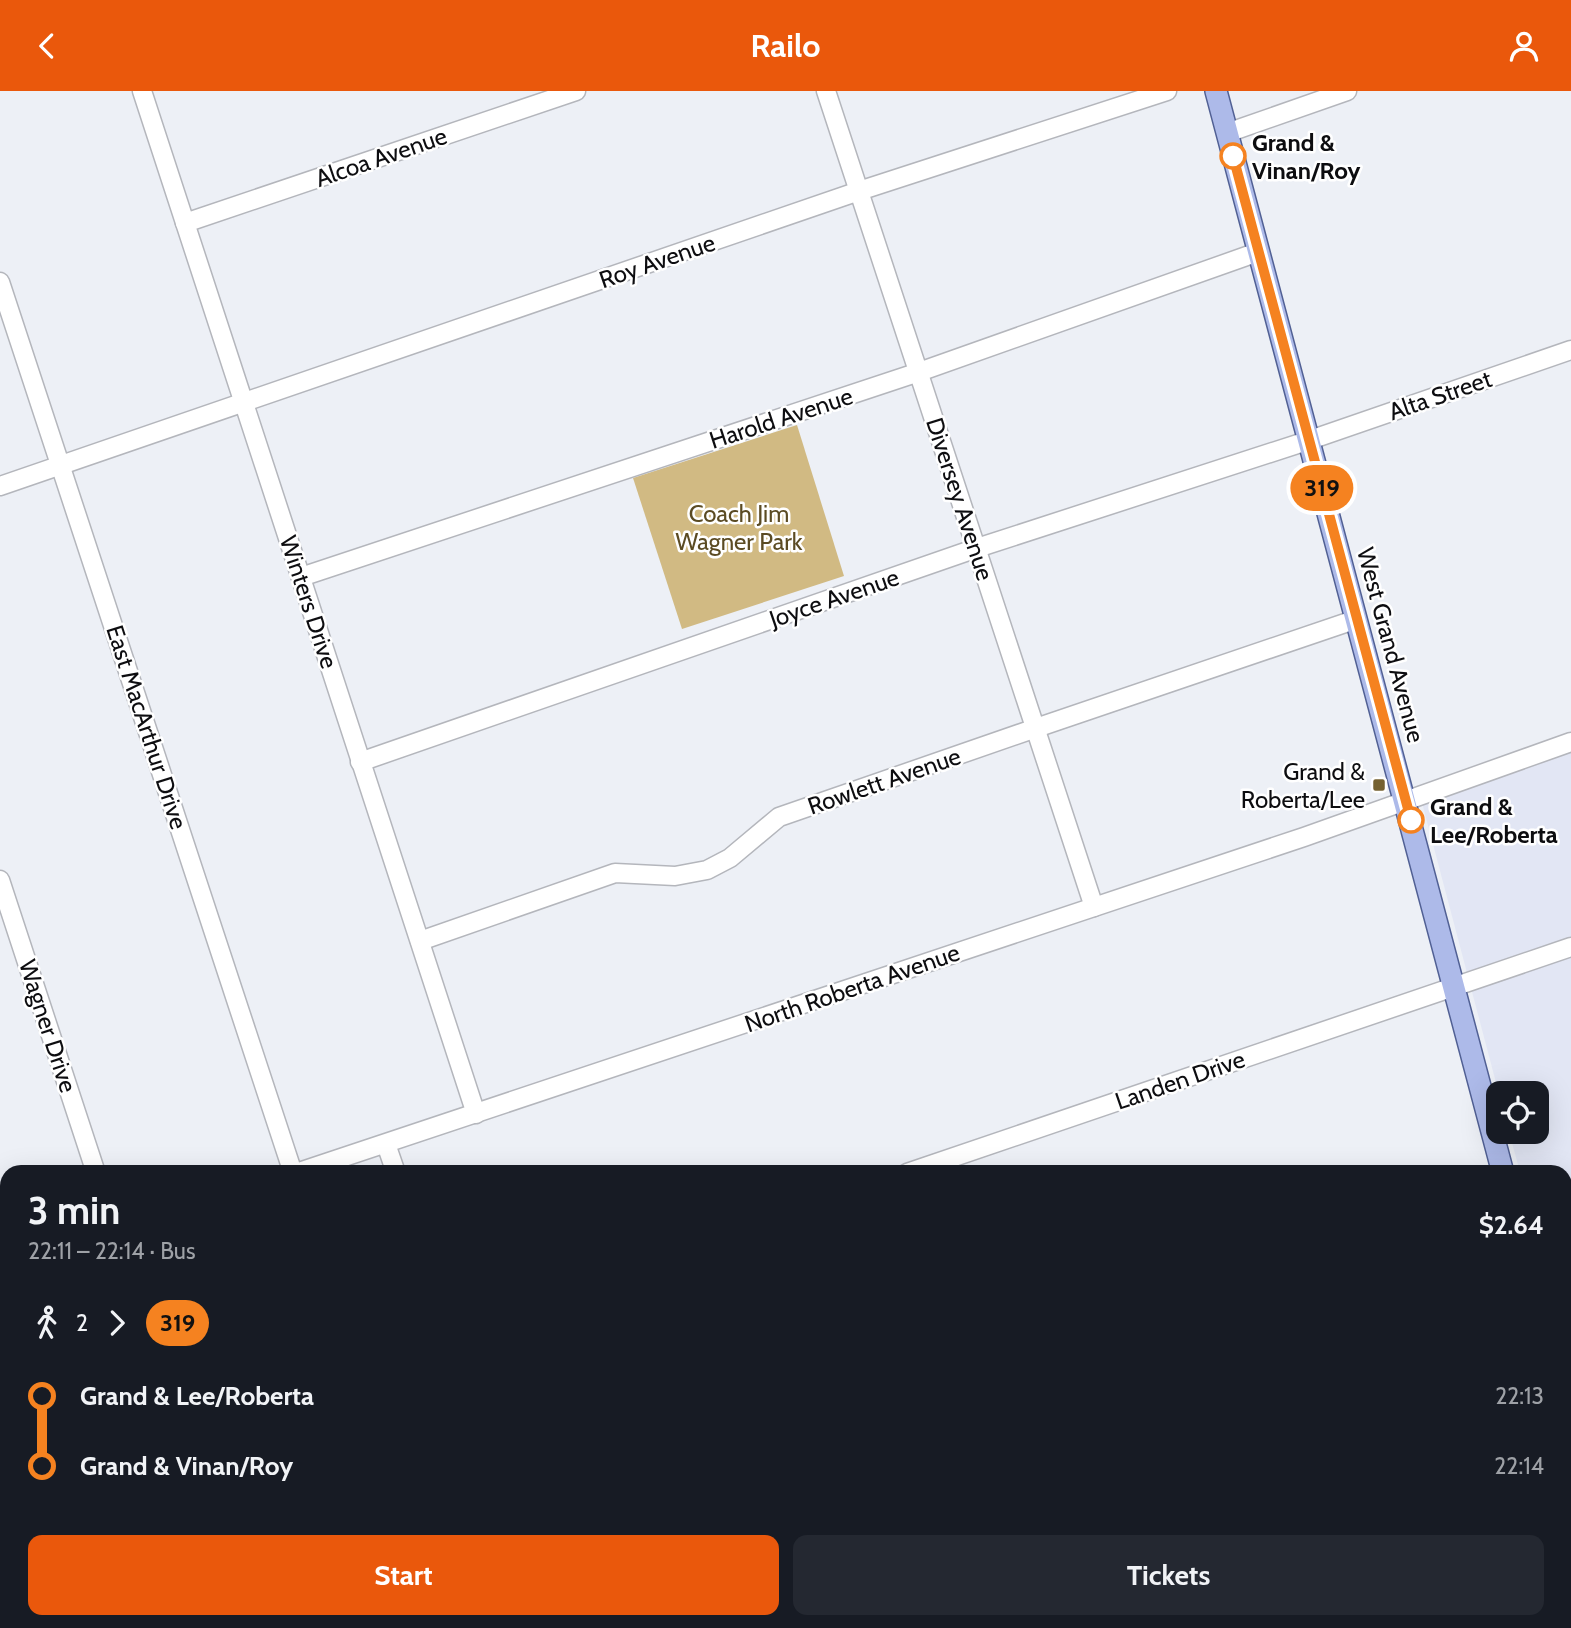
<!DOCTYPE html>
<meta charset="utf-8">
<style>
:root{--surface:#171b24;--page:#242831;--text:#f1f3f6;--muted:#9ea1a6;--accent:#ea580c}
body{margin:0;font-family:Cabin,sans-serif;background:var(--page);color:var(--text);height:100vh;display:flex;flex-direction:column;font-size:26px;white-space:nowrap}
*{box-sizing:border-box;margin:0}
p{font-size:23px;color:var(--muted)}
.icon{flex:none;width:38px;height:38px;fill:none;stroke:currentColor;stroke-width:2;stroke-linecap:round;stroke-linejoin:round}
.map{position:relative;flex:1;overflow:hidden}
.panel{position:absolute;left:0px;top:1074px;width:1572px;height:464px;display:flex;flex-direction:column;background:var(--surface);border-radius:21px 21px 0 0;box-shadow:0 7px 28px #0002}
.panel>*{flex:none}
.badge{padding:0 14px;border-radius:23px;font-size:24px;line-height:46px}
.controls{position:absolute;left:1486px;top:990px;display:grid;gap:14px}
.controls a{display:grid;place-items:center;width:63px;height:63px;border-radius:14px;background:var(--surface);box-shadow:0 7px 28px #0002;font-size:35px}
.map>.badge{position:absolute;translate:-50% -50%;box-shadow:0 0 0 4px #fff}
.legs{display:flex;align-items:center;gap:10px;height:77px;padding:0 28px;font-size:23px}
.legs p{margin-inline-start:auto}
.summary{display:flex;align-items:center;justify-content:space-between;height:119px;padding:0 28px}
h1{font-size:38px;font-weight:800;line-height:52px}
.action{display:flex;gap:14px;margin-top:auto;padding:14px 28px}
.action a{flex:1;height:80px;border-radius:14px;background:var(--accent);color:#fff;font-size:28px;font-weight:800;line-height:80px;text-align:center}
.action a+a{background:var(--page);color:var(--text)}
ul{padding:0 28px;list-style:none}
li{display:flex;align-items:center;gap:24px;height:70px;font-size:26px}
li i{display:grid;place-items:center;width:10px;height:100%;margin:0 9px;background:currentColor}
li i::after{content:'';width:18px;height:18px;margin:-9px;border:5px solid;border-radius:50%;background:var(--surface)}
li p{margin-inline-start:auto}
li:first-child i{background:linear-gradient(#0000 50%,currentColor 0)}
li:last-child i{background:linear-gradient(currentColor 50%,#0000 0)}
header{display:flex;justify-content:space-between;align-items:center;height:91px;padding:0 28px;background:var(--accent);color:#fff;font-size:32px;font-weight:800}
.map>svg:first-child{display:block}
.built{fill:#e2e6f4}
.green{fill:#d1ba83}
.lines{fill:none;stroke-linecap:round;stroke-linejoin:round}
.stream{stroke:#c59f3d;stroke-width:3.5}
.minor-casing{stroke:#b4b6bc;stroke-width:21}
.major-casing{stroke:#516094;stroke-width:24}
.minor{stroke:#fff;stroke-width:18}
.major{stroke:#adbae9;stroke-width:21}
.line-1-casing{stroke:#fff;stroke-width:16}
.line-1{stroke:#f58220;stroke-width:10}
.stop-1-dot{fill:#fff;stroke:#f58220;stroke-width:3.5}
.poi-dot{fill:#756130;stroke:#fff;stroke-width:2.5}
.labels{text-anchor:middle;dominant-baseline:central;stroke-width:5;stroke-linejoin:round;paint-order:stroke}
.stop-label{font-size:24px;font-weight:bold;fill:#0d0d10;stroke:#fff;text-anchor:start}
.street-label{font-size:24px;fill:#0d0d10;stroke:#fff}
.park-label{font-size:24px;fill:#5b4b23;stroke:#fff}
.poi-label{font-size:24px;fill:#0d0d10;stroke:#fff;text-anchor:end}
</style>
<header><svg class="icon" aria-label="back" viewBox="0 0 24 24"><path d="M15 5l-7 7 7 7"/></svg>Railo<svg class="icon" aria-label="person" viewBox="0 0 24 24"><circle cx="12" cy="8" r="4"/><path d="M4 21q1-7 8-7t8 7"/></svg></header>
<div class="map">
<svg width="1571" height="1537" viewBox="0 0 1571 1537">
<rect width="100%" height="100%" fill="#edf0f6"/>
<!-- built -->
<polygon class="built" points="1571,649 1571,1274 1564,1250 1564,1082 1520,1081 1509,1041 1536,1041 1536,1003 1499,1003 1420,704"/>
<!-- green -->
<polygon class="green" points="797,334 844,485 682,538 633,387"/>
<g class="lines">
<!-- stream -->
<polyline class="stream" points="1358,1537 1376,1531"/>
<!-- minor casing -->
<g class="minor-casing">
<g id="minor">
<polyline points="142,0 476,1023"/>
<polyline points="826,0 1094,816"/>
<polyline points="1227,42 1347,0"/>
<polyline points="185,132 576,0"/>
<polyline points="0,191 293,1082"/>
<polyline points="0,395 859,100 1167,0"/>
<polyline points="301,486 919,281 1258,161"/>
<polyline points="360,671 977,457 1310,349 1571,259"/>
<polyline points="0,789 96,1082"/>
<polyline points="420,850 615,782 675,785 707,779 730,767 779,726 1036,637 1357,528"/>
<polyline points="386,1053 396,1082"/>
<polyline points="296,1082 1304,746 1571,651"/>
<polyline points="907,1082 1571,856"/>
<polyline points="0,1181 7,1178"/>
<polyline points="1564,1242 1571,1240"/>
<polyline points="1564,1358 1571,1356"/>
<polyline points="0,1388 7,1386"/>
<polyline points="343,1531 345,1537"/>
<polyline points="546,1531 547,1537"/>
<polyline points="738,1531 740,1537"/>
<polyline points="936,1531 938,1537"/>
<polyline points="156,1537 173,1531"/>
</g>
</g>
<!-- major casing -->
<g class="major-casing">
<g id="major">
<polyline points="1216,0 1503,1082"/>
<polyline points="1564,1312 1571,1337"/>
</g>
</g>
<!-- minor -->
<use href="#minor" class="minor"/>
<!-- major -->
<use href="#major" class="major"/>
</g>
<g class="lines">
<!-- line-1 casing -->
<g class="line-1-casing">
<polyline id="line-1" points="1233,65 1411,729"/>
</g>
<!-- line-1 -->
<use href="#line-1" class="line-1"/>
</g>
<!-- markers -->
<g class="stop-1-dot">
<circle cx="1233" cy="65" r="12"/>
<circle cx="1411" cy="729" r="12"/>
</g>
<rect class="poi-dot" x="1372" y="687" width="14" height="14" rx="3.5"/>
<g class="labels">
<!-- stop labels -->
<g class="stop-label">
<text x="1252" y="51">Grand &amp;<tspan x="1252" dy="28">Vinan/Roy</tspan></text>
<text x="1430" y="715">Grand &amp;<tspan x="1430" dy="28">Lee/Roberta</tspan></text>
</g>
<!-- street labels -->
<g class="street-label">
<text transform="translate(381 66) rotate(-19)">Alcoa Avenue</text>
<text transform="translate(657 170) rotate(-19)">Roy Avenue</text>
<text transform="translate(1440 304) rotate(-19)">Alta Street</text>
<text transform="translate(781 327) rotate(-18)">Harold Avenue</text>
<text transform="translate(960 408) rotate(72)">Diversey Avenue</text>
<text transform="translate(834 507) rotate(-19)">Joyce Avenue</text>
<text transform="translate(309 511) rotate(72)">Winters Drive</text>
<text transform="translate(1391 554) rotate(75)">West Grand Avenue</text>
<text transform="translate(147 636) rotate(72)">East MacArthur Drive</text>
<text transform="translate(884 690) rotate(-19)">Rowlett Avenue</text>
<text transform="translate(852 897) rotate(-19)">North Roberta Avenue</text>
<text transform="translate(48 935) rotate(72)">Wagner Drive</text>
<text transform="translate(1180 989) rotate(-19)">Landen Drive</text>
</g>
<!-- park labels -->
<g class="park-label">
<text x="739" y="422">Coach Jim<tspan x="739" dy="28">Wagner Park</tspan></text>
</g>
<!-- poi labels -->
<g class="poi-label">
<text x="1365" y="680">Grand &amp;<tspan x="1365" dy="28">Roberta/Lee</tspan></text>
</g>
</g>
</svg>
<div class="controls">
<a><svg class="icon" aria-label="locate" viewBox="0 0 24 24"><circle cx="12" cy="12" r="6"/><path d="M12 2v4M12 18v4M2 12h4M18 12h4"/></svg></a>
</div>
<b class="badge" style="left:1322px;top:397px;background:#f58220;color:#111">319</b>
<section class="panel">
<div class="summary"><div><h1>3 min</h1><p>22:11 – 22:14 · Bus</p></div><b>$2.64</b></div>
<div class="legs"><svg class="icon" aria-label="walk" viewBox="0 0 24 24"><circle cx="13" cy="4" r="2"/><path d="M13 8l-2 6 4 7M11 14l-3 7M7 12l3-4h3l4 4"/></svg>2<svg class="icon" aria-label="forward" viewBox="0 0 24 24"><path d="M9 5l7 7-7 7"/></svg><b class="badge" style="background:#f58220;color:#111">319</b></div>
<ul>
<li><i style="color:#f58220"></i><b>Grand &amp; Lee/Roberta</b><p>22:13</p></li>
<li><i style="color:#f58220"></i><b>Grand &amp; Vinan/Roy</b><p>22:14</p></li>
</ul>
<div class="action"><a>Start</a><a>Tickets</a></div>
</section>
</div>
